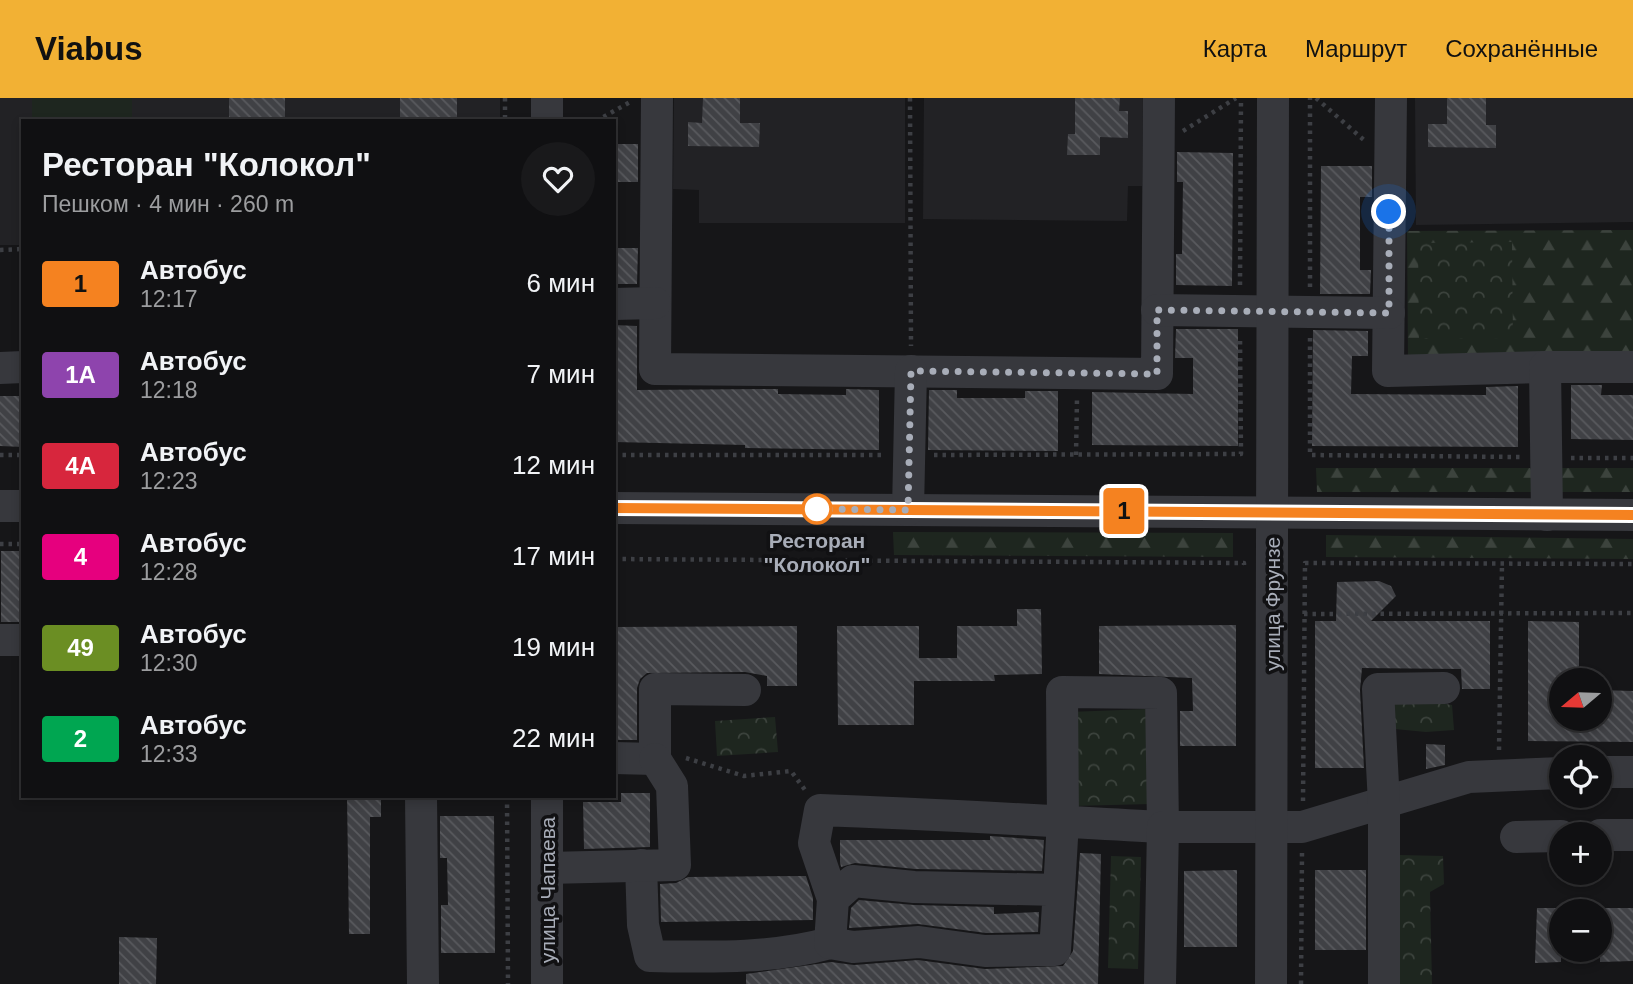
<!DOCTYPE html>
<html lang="ru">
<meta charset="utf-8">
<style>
:root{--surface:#101012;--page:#19191b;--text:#f1f3f6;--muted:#9c9d9f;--line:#303032;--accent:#f2b134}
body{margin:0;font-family:Helvetica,sans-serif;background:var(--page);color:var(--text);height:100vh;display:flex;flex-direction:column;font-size:26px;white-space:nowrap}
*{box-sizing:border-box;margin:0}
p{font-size:23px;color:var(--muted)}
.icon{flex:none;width:38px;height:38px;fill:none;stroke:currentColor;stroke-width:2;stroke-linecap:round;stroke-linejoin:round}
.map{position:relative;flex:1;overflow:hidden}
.drawer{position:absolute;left:21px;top:21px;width:595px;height:679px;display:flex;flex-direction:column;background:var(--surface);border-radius:0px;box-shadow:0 4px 10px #0003,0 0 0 2px var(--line)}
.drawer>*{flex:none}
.badge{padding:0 14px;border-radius:5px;font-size:24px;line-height:46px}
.needle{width:46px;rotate:251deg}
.controls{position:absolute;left:1549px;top:570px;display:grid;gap:14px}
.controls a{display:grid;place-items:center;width:63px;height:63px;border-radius:50%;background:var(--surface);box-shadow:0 4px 10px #0003,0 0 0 2px var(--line);font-size:35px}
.you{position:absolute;width:35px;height:35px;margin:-18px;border:5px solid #fff;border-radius:50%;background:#1a73e8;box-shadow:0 0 0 10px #1a73e833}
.map>.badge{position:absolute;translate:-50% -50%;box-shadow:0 0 0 4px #fff}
.round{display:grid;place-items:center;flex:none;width:74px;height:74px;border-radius:37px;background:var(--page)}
.head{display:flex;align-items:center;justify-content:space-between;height:119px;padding:0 21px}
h1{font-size:33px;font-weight:600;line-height:52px}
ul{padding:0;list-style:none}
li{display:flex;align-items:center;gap:21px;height:91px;padding:0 21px}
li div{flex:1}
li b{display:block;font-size:26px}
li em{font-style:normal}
li .badge{min-width:77px;font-weight:700;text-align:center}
header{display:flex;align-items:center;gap:42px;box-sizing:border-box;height:98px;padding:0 35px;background:var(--accent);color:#111}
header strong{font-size:33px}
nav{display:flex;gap:38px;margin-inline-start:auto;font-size:24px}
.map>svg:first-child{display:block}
.built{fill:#222225}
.forest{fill:url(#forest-firs)}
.park{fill:url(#park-crowns)}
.pitch{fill:#1e261f}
.building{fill:url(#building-back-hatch)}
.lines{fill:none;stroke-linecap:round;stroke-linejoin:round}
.path{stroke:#3d3f44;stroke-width:4.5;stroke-dasharray:3.5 5;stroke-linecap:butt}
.minor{stroke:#37383d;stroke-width:32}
.line-casing{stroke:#fff;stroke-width:16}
.line{stroke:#f58220;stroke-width:10}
.walk{stroke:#a8adb8;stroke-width:7;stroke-dasharray:0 12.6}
.stop-dot{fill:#fff;stroke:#f58220;stroke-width:3.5}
.labels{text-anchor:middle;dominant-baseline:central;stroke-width:7;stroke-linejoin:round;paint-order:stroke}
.stop-label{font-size:21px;font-weight:bold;fill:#a8adb8;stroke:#111113}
.street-label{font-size:21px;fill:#a8adb8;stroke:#111113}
</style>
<header>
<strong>Viabus</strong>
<nav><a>Карта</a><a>Маршрут</a><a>Сохранённые</a></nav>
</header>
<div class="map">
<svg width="1633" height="886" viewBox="0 0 1633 886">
<defs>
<pattern id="forest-firs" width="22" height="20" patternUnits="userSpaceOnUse" patternTransform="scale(1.75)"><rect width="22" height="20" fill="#1e261f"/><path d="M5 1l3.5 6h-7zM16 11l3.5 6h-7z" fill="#3c433d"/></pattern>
<pattern id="park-crowns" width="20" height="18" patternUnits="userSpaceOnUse" patternTransform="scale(1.75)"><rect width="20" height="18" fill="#1e261f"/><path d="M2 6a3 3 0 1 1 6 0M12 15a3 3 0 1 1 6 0" fill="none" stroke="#3c433d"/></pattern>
<pattern id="building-back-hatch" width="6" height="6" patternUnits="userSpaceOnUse" patternTransform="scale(1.75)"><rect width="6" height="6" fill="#404145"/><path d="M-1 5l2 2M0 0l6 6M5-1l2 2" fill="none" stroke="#595a5e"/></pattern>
</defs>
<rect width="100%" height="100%" fill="#161618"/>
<!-- built -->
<g class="built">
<polygon points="0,0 500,0 500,23 23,23 23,147 0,147"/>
<polygon points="674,0 905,0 905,125 699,125 699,92 673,91"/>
<polygon points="924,0 1143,0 1142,88 1128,88 1127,123 923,121"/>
<polygon points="1415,0 1633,0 1633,124 1416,127"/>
</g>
<!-- forest -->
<g class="forest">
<polygon points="1633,132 1633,261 1408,261 1407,133"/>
<polygon points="1316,370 1534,370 1533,394 1317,394"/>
<polygon points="1555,370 1633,370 1633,394 1553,394"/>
<polygon points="893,434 1233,435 1233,459 894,457"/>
<polygon points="1326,437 1633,441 1633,461 1326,459"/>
</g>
<!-- park -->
<g class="park">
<polygon points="1512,144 1513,240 1419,241 1418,145"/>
<polygon points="1394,598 1452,607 1454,632 1426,634 1395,631"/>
<polygon points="1147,611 1150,706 1072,708 1069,614"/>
<polygon points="775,619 778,654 717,658 715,623"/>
<polygon points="1399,757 1443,758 1444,786 1430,794 1432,886 1397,886"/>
<polygon points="1111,758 1141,759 1138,871 1108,870"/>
</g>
<!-- pitch -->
<rect class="pitch" x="32" y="0" width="100" height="23"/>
<!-- building -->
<g class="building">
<rect x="229" y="0" width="56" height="23"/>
<rect x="400" y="0" width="57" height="23"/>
<polygon points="703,0 740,0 740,25 760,25 759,49 688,48 688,24 702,25"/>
<polygon points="1075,0 1120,0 1119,13 1128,13 1128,40 1100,39 1100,57 1067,57 1068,36 1075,36"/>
<polygon points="1447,0 1486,0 1486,27 1496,27 1496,50 1428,49 1428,26 1447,26"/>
<rect x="614" y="46" width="24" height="38"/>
<polygon points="1177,54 1233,55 1232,188 1176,187 1176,156 1182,156 1183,84 1177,84"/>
<polygon points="1321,68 1372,68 1372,99 1360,99 1360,172 1371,172 1370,196 1320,196"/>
<polygon points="614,150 638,150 637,186 614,186"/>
<polygon points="614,227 637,228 637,292 778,291 778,296 846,297 846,291 879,292 879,352 745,350 745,347 614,344"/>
<polygon points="1176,231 1238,231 1238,348 1092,347 1092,294 1193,296 1193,260 1175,260"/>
<polygon points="1313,232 1368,233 1368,258 1352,258 1351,296 1486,297 1486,289 1518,288 1518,349 1312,348"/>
<polygon points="1571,287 1602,287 1601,297 1633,297 1633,342 1571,341"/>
<polygon points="929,292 957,292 957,300 1025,300 1025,293 1058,293 1058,353 928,352"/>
<polygon points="0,298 23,298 23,349 0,348"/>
<rect x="1" y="453" width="22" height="71"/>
<polygon points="1379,483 1391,488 1396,498 1371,523 1490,523 1490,591 1462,591 1461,571 1362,570 1360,592 1364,670 1315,670 1315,523 1336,523 1337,484"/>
<polygon points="1017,511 1041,511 1042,576 994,577 995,583 914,583 914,627 838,627 837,528 919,528 919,560 957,560 957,528 1017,528"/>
<polygon points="1528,523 1579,524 1579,583 1561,583 1561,621 1600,621 1600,592 1633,593 1633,644 1528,643"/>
<polygon points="1236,527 1236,648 1180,648 1180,613 1193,613 1192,580 1099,576 1099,528"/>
<polygon points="797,528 797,588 767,588 767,578 745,574 647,575 640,581 637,590 637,642 614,642 614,529"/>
<polygon points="1426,646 1445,647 1445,667 1426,671"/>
<polygon points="621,695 650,695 650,749 584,751 583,704 621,704"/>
<polygon points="347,698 381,698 381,719 370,719 370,836 349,836"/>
<polygon points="440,718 494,718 495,855 441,855 441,807 448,807 447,760 440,760"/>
<polygon points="990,738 1044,742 1042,773 915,771 855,765 841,769 840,764 840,742 990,742"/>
<polygon points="1080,755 1101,756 1098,886 746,886 746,876 831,864 854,867 918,862 985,871 1063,868 1073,853"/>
<polygon points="1237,772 1237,849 1184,849 1184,773"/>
<rect x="1315" y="772" width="51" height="80"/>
<polygon points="806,778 813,800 813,822 661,824 660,786 676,785 688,779"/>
<polygon points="859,802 914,807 994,809 994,816 1039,814 1038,834 986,835 918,826 849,830 851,810"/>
<polygon points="1537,810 1561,810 1561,864 1535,865"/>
<polygon points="1600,810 1633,810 1633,863 1600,864"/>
<polygon points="119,839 157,840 156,886 119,886"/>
</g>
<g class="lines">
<!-- path -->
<g class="path">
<polyline points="505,0 505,23"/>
<polyline points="910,0 911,248"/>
<polyline points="1316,0 1365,43"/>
<polyline points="596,23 632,3"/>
<polyline points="1183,33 1236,0"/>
<polyline points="0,152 23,151"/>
<polyline points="1240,187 1241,0"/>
<polyline points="1310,189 1310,0"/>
<polyline points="1310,240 1310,357 1520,359"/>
<polyline points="0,357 23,357"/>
<polyline points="614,357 883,357"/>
<polyline points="934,357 1241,356 1240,238"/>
<polyline points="1076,357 1077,300"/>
<polyline points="1571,360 1633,360"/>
<polyline points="0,446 23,446"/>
<polyline points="614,461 1244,465 1244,467"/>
<polyline points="1304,516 1633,515"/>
<polyline points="1499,652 1502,466"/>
<polyline points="686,660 744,678 791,673 805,692"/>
<polyline points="507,698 508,886"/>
<polyline points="1303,703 1305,465 1633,466"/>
<polyline points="1301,886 1302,754"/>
</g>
<!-- minor -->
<g class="minor">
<polyline points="547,0 547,23"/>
<polyline points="657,0 655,271 1157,276 1159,0"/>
<polyline points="1391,0 1388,273 1545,269"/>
<polyline points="614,206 655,205"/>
<polyline points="1157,212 1389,215"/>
<polyline points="0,270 23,269"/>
<polyline points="0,408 23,408"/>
<polyline points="614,410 1633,417"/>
<polyline points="908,412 911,273"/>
<polyline points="1547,417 1545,269 1633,269"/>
<polyline points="0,542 23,542"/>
<polyline points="614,660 655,661 655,591 745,592"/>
<polyline points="1600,674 1633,674"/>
<polyline points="421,698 423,886"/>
<polyline points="1600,737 1633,737"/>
<polyline points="1516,739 1561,738"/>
<path d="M641,767L643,827L650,858C711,859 771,861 830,845"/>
<polyline points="547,770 675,767 672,688 655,661"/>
<path d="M833,801L814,745L820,712C934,716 1049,723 1163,729L1161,595L1062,594L1063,723L1059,792L914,789L853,783L833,801L830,845L853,849L919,844L985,853L1055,852L1059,792"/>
<polyline points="547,886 547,698"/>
<polyline points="1160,886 1163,729 1302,729 1469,679 1561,675"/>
<polyline points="1271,886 1273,0"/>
<polyline points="1384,886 1384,706 1378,591 1444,590"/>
</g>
</g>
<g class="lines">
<!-- line casing -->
<g class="line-casing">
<polyline id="line" points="614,410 1633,417"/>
</g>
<!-- line -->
<use href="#line" class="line"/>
<!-- walk -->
<polyline class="walk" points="817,411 908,412 911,273 1157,276 1157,212 1389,215 1389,114"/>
</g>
<!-- markers -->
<circle class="stop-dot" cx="817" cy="411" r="14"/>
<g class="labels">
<!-- stop labels -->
<g class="stop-label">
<text x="817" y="442">Ресторан<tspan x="817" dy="24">"Колокол"</tspan></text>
</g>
<!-- street labels -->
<g class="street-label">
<text transform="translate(1272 506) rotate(-90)">улица Фрунзе</text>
<text transform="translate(547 792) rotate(-90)">улица Чапаева</text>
</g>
</g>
</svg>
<div class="controls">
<a><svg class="needle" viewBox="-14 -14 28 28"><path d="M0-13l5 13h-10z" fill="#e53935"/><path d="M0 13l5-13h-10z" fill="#9c9d9f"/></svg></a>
<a><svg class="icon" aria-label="locate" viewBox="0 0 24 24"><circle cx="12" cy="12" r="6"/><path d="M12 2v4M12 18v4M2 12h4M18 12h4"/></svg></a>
<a>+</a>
<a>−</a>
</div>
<div class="you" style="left:1389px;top:114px"></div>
<b class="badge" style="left:1124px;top:413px;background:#f58220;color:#111">1</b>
<section class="drawer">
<div class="head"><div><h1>Ресторан &quot;Колокол&quot;</h1><p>Пешком · 4 мин · 260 m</p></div><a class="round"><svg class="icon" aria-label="heart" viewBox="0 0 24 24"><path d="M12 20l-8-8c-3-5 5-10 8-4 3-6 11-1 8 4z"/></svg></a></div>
<ul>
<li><span class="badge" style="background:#f58220;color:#111">1</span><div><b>Автобус</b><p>12:17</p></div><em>6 мин</em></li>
<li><span class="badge" style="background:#8e44ad;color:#fff">1А</span><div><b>Автобус</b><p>12:18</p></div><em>7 мин</em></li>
<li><span class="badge" style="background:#d7263d;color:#fff">4А</span><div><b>Автобус</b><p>12:23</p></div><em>12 мин</em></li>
<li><span class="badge" style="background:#e6007e;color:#fff">4</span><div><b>Автобус</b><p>12:28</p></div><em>17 мин</em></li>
<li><span class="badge" style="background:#6b8e23;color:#fff">49</span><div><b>Автобус</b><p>12:30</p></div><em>19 мин</em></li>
<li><span class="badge" style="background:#00a651;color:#fff">2</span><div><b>Автобус</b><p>12:33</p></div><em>22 мин</em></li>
</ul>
</section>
</div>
